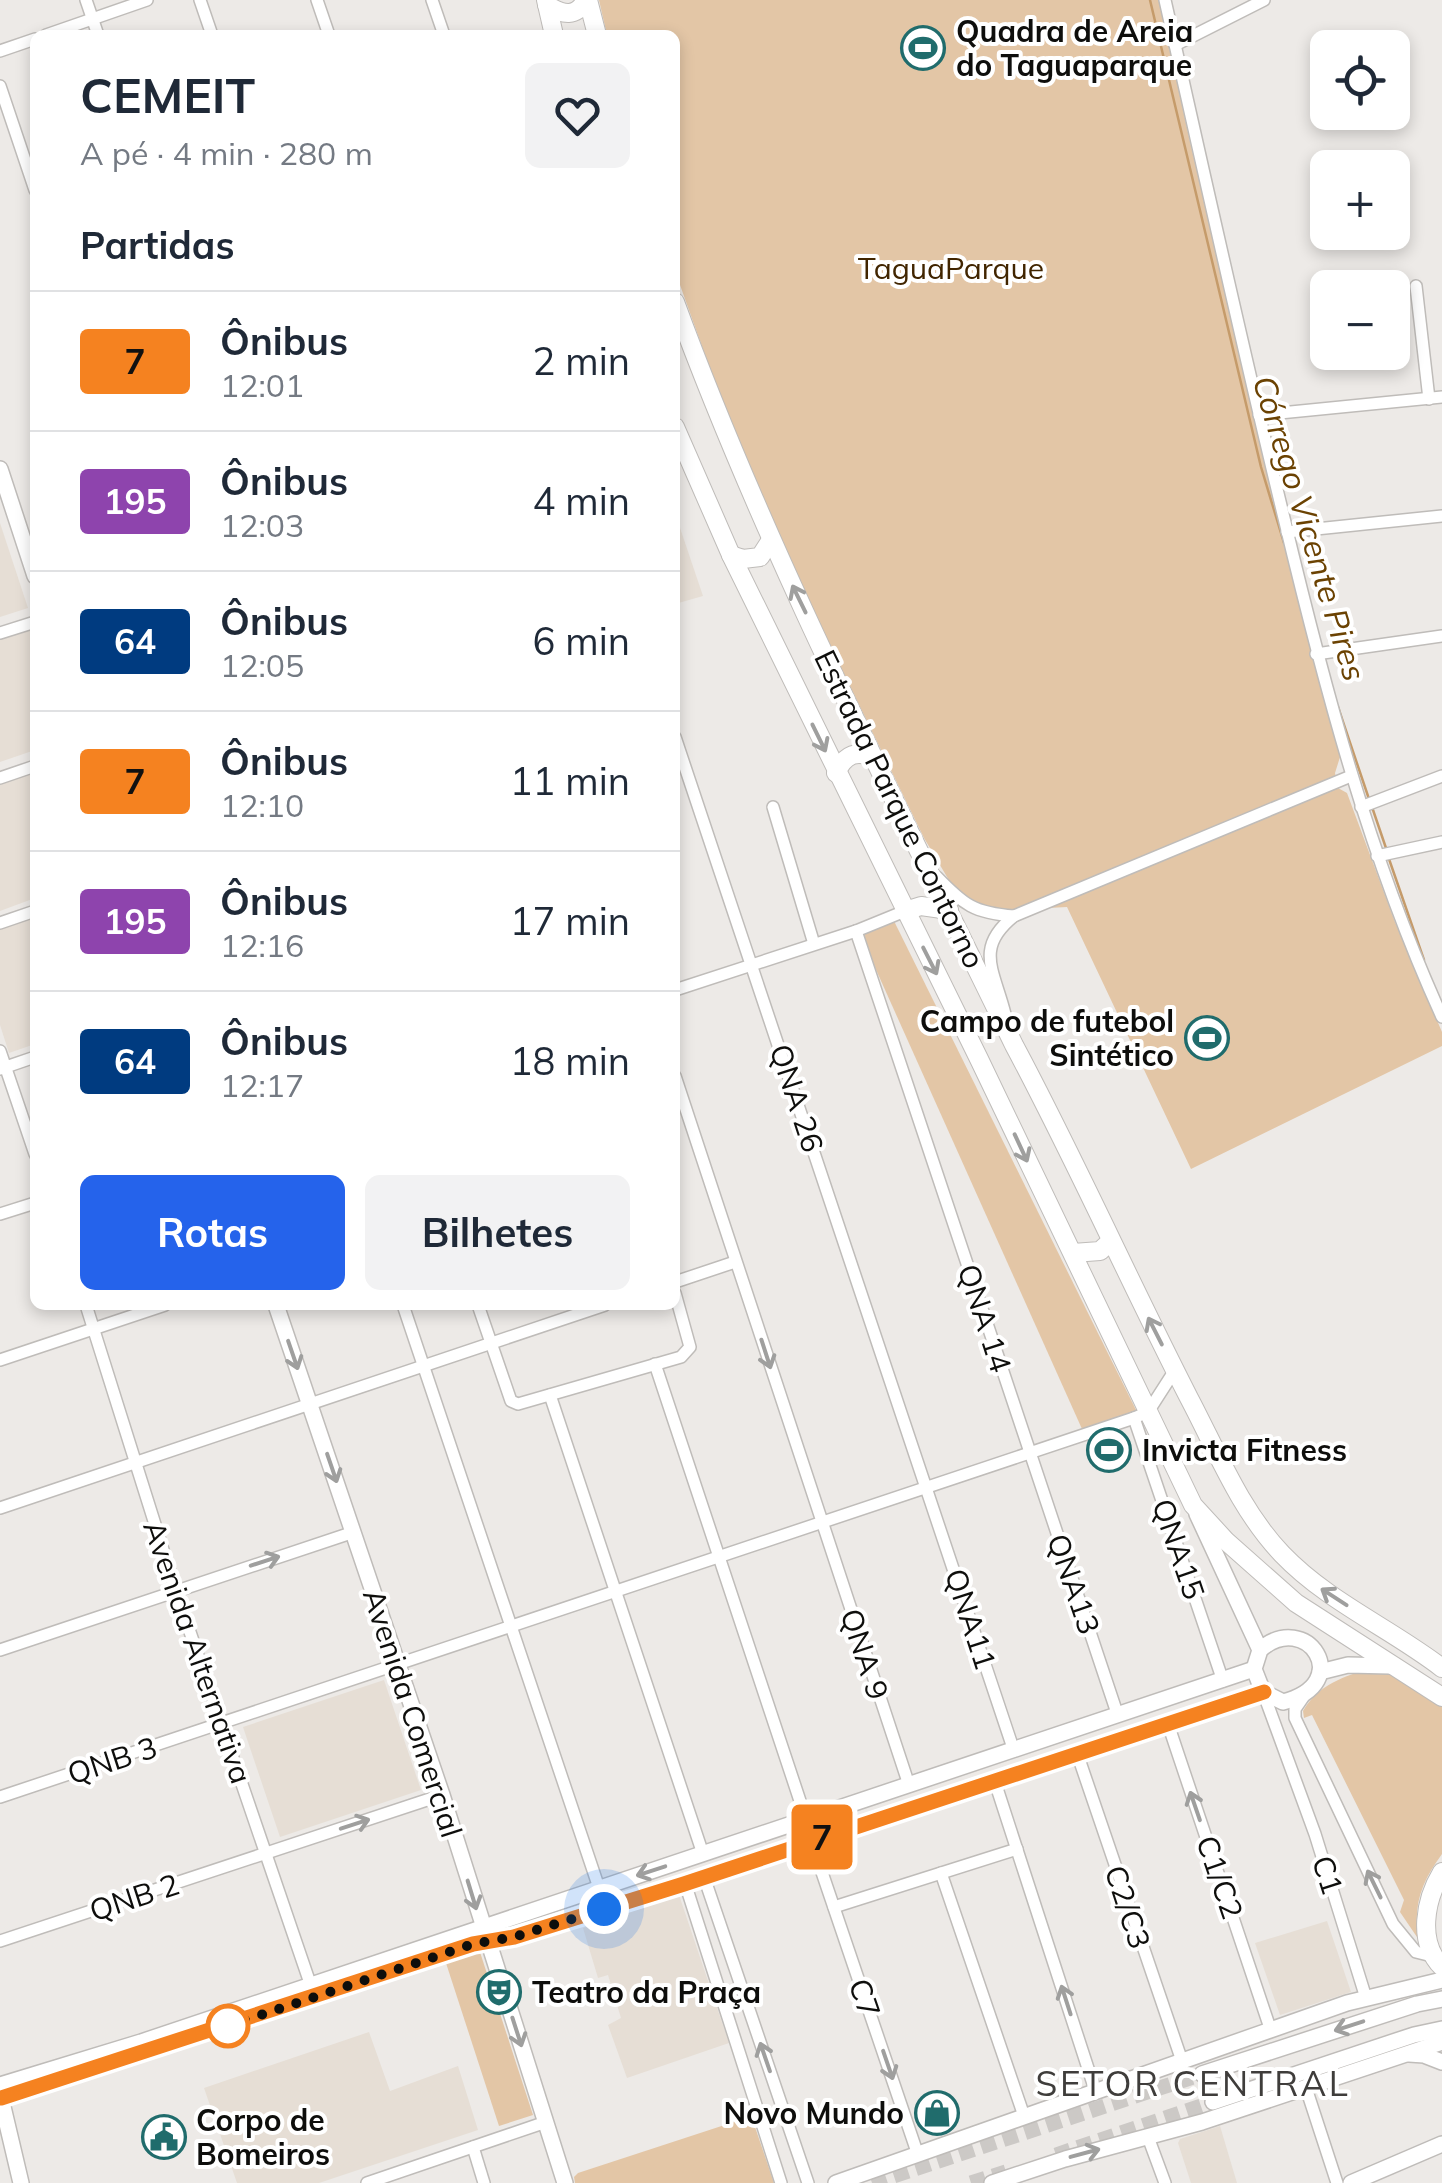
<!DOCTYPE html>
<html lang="pt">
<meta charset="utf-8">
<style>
:root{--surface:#fff;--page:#f2f2f3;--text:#1f2937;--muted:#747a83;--line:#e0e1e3;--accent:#2563eb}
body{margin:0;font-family:Mulish,sans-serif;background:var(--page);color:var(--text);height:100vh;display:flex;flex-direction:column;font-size:38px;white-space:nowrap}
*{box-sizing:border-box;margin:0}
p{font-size:32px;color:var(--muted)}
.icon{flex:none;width:55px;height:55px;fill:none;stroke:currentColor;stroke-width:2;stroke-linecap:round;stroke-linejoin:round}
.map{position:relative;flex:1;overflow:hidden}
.side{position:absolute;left:30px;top:30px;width:650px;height:1280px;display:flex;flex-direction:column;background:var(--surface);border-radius:15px;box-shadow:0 5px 15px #0003}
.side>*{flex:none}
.badge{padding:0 20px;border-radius:8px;font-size:35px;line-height:65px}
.fabs{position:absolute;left:1310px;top:30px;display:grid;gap:20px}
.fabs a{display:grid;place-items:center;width:100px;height:100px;border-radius:15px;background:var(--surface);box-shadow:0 5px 15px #0003;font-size:50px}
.you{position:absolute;width:50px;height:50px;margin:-25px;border:8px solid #fff;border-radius:50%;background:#1a73e8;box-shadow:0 0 0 15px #1a73e833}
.map>.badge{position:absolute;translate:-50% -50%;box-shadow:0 0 0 5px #fff}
h2{padding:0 50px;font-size:38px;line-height:90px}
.round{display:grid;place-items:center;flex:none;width:105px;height:105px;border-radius:15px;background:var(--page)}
.summary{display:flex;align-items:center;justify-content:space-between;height:170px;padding:0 50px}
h1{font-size:48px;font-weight:700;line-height:75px}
.button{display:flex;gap:20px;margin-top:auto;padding:20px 50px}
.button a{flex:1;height:115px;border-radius:15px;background:var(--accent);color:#fff;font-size:40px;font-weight:700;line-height:115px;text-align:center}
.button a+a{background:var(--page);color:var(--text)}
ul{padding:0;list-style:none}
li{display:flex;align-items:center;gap:30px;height:140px;padding:0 50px;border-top:2px solid var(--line)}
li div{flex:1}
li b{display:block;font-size:38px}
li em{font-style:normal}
li .badge{min-width:110px;font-weight:700;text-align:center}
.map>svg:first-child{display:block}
.built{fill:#e6ded5}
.green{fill:#e3c6a6}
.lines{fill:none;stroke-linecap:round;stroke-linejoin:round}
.stream{stroke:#c59b6a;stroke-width:2.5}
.major-tunnel{stroke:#ccc9c6;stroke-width:15;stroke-dasharray:15 8;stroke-linecap:butt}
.minor-casing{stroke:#bfbcb9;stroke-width:14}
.major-casing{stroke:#bfbcb9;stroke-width:18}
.highway-casing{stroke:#bfbcb9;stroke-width:20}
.minor{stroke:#fff;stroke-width:11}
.major{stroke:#fff;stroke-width:15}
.highway{stroke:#fff;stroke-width:18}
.oneway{stroke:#9f9f9e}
.line-casing{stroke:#fff;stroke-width:22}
.line{stroke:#f58220;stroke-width:15}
.walk{stroke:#0e0e0c;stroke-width:10;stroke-dasharray:0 18}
.stop-dot{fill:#fff;stroke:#f58220;stroke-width:5}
.labels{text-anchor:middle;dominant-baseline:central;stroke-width:8;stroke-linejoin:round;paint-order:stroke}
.poi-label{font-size:30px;font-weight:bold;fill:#0e0e0c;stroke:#fff;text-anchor:start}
.park-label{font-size:30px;fill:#412500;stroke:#fff}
.street-label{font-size:30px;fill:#0e0e0c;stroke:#fff}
.water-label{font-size:32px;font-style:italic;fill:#6b4202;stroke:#fff}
.quarter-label{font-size:35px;letter-spacing:2.5px;fill:#3f3d3b;stroke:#fff}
</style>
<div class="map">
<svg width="1442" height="2183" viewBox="0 0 1442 2183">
<rect width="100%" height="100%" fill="#edeae7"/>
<!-- built -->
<g class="built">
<polygon points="675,513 703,596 675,604"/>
<polygon points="0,523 28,608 0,617"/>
<polygon points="35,628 35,750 0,762 0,639"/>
<polygon points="35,769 35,898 0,911 0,781"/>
<polygon points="35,916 35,1044 9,1053 0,1025 0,929"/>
<polygon points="384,1680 421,1790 280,1837 243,1727"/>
<polygon points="679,1895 729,2043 627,2078 608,2025 621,2018 608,1975 598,1978 583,1928"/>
<polygon points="1327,1921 1351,1992 1280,2015 1255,1943"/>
<polygon points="369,2032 390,2091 458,2066 478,2130 319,2183 237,2183 204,2088"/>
<polygon points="1220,2126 1237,2183 1191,2183 1178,2143 1180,2139"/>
</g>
<!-- green -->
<g class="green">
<polygon points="599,0 1159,0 1191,146 1340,757 1335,773 1338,788 1347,793 1395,922 1442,1032 1442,1046 1191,1169 1067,907 995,911 963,898 950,882 924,838 801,586 723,405 675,271 675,35 607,35"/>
<polygon points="893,919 1137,1412 1082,1429 860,934"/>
<path d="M1372,1668L1394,1671L1442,1701V1854C1422,1881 1412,1906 1419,1940L1400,1912L1404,1900L1312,1715L1304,1718L1303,1711C1318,1685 1344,1676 1372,1668Z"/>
<polygon points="479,1949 533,2115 499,2126 445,1960"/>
<polygon points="746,2118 753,2121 774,2183 575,2183 574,2177 578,2173"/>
</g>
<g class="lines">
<!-- stream -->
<g class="stream">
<polyline points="1150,0 1261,467 1284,543"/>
<polyline points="1338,707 1369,799"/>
<polyline points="1372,807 1387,851"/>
<polyline points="1389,859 1424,960"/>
</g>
<!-- major-tunnel -->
<g class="major-tunnel">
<polyline points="1056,2155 1213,2102"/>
<polyline points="872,2183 1202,2074"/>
<polyline points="971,2183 1006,2172"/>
</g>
<!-- minor casing -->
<g class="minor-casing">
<g id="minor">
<polyline points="86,0 98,35"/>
<polyline points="200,0 212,35"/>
<polyline points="317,0 329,35"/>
<polyline points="432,0 444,35"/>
<path d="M1165,0C1204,173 1242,346 1284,518C1325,689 1369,857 1442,1017"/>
<polyline points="46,35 147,0"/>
<polyline points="1175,45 1264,0"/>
<polyline points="0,51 35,39"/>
<polyline points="0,86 35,190"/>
<polyline points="1416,286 1429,399"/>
<polyline points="1259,415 1442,397"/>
<polyline points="1287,532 1442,516"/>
<polyline points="0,633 35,622"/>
<polyline points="1316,654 1442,636"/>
<polyline points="675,737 1014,1751"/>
<polyline points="0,778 35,766"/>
<polyline points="773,807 814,944"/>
<polyline points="1361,807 1442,776"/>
<polyline points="1377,856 1442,842"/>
<path d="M937,877C964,905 974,913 1014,916"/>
<polyline points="0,923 35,911"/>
<polyline points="856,931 1118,1716"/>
<polyline points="675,990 856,931 905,911"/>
<path d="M1005,1014C994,970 974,948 1014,916L1351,776"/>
<polyline points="0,1051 35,1154"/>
<polyline points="0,1069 35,1057"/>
<polyline points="675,1076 909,1785"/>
<polyline points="0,1214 35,1203"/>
<polyline points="675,1282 735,1262"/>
<polyline points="86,1305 176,1591 312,1989"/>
<polyline points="403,1305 599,1888"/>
<polyline points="478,1305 511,1401 518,1404 681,1357 690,1347 675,1293"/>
<polyline points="0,1360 165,1305"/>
<polyline points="655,1364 806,1819"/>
<polyline points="550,1395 703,1854"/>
<polyline points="1134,1418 1223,1681"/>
<polyline points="0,1508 605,1305"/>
<polyline points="0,1650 354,1532"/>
<polyline points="1263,1692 1315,1834 1366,1998"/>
<polyline points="1304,1696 1295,1709 1295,1718 1393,1924 1416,1952 1432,1956"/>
<polyline points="1168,1724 1271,2031"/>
<polyline points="1077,1753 1182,2061"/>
<polyline points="994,1779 1096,2093"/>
<polyline points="0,1797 1134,1418 1148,1412 1175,1370"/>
<polyline points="811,1840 918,2155"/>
<polyline points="941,1873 1024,2116"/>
<polyline points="704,1877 808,2183"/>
<polyline points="685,1883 781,2183"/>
<polyline points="834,1907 1017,1849"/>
<polyline points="0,1941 442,1795"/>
<polyline points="1306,2088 1337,2183"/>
<polyline points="1148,2137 1165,2183"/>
<polyline points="473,2147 484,2183"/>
<polyline points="367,2183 546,2122"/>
</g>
</g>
<!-- major casing -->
<g class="major-casing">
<g id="major">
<polyline points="0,469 35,576"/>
<polyline points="276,1305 442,1795 565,2183"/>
<path d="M1197,1514L1260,1650L1254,1669L1263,1692L1283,1702C1357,1683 1306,1609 1260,1650"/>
<polyline points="1320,1672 1348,1665 1390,1666"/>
<polyline points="1409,2054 1424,2055 1442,2062"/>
<polyline points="1202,2074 1417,2004 1442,1999"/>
<polyline points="0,2085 141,2042 1254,1669"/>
<polyline points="0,2094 21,2183"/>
<polyline points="1,2098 468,1945 525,1934 685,1883 1263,1692"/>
<polyline points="1213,2102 1414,2035 1442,2029"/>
<polyline points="836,2183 1347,2003 1442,1980"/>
<polyline points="992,2183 1065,2159 1202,2122 1442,2042"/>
<polyline points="1351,2183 1442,2144"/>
</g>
</g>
<!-- highway casing -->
<g class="highway-casing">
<g id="highway">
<polyline points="546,0 554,35"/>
<polyline points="588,0 597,35"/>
<path d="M547,5C563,15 576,18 586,0"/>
<path d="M675,302C769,558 895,800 1014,1045C1076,1161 1129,1281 1189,1398C1217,1451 1240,1510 1282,1554C1328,1602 1390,1628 1442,1668"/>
<polyline points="675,427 731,555 979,1059 1193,1505 1226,1541 1296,1603 1442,1697"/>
<polyline points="731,555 743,559 760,557 771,540"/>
<path d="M836,773C845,754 857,749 876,759"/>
<polyline points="905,911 921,906 949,910"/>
<polyline points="1073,1253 1100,1251 1111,1241"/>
<path d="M1442,1872C1425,1900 1417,1942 1442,1967"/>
</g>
</g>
<!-- minor -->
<use href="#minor" class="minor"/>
<!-- major -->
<use href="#major" class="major"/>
<!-- highway -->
<use href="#highway" class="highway"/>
</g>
<!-- one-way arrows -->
<defs><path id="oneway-shaft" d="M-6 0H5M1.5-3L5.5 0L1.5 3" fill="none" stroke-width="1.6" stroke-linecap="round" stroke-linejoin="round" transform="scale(2.5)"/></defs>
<g class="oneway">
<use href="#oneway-shaft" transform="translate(799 599) rotate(-116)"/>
<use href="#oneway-shaft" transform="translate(819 738) rotate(64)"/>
<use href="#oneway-shaft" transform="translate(930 961) rotate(63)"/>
<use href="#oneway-shaft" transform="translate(1021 1148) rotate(65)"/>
<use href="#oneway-shaft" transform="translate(1155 1331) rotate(-117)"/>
<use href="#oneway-shaft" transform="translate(766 1354) rotate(72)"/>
<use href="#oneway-shaft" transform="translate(293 1355) rotate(71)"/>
<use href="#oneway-shaft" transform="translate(332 1468) rotate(71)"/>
<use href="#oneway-shaft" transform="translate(265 1561) rotate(-18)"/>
<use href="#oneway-shaft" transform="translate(1334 1597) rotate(-147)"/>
<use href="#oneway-shaft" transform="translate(1195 1806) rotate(-109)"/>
<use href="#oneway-shaft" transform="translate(355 1824) rotate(-18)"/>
<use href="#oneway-shaft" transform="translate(651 1871) rotate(162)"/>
<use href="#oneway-shaft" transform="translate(1374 1884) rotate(-116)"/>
<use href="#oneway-shaft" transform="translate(472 1895) rotate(73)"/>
<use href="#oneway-shaft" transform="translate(1066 2000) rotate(-108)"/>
<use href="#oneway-shaft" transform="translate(1349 2026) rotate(162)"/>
<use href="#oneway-shaft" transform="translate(517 2032) rotate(72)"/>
<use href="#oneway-shaft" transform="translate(765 2057) rotate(-109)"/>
<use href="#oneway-shaft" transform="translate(888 2065) rotate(71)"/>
<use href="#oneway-shaft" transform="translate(1085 2153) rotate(-15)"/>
</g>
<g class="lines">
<!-- line casing -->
<g class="line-casing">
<polyline id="line" points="1,2098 473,1944 514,1937 684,1884 1264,1692"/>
</g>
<!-- line -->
<use href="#line" class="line"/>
<!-- walk -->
<polyline class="walk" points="228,2026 473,1944 514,1937 604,1909"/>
</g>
<!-- icons -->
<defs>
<g id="stadium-ring" transform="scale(2.25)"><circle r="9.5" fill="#fff" stroke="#206c6c" stroke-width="1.5"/><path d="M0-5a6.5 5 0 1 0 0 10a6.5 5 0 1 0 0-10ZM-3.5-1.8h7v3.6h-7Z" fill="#206c6c"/></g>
<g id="theatre-ring" transform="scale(2.25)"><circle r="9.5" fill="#fff" stroke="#206c6c" stroke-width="1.5"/><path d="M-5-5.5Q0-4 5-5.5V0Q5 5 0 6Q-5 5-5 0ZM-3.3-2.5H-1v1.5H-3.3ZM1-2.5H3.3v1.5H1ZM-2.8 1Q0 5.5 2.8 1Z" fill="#206c6c"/></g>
<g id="shop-ring" transform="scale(2.25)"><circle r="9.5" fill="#fff" stroke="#206c6c" stroke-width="1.5"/><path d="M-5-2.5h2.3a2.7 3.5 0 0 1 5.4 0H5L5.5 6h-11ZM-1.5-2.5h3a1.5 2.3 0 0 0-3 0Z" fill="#206c6c"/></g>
<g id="civic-ring" transform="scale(2.25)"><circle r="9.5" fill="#fff" stroke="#206c6c" stroke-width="1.5"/><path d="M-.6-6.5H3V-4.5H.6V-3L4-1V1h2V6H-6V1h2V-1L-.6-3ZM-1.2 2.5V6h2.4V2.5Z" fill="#206c6c"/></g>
</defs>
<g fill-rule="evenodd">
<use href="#stadium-ring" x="923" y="48"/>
<use href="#stadium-ring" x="1207" y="1038"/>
<use href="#stadium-ring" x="1109" y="1450"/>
<use href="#theatre-ring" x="499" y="1992"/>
<use href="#shop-ring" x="937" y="2113"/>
<use href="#civic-ring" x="164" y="2137"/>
</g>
<!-- markers -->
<circle class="stop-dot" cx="228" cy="2026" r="20"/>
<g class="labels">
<!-- poi labels -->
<g class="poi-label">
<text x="956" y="31">Quadra de Areia<tspan x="956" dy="34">do Taguaparque</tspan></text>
<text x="1174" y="1021" text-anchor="end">Campo de futebol<tspan x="1174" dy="34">Sintético</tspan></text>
<text x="1142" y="1450">Invicta Fitness</text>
<text x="532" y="1992">Teatro da Praça</text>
<text x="904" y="2113" text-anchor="end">Novo Mundo</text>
<text x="196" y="2120">Corpo de<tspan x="196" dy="34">Bomeiros</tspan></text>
</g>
<!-- park labels -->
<g class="park-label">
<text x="951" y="268">TaguaParque</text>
</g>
<!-- street labels -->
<g class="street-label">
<text transform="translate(900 809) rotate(64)">Estrada Parque Contorno</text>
<text transform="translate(797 1098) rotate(72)">QNA 26</text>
<text transform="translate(985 1318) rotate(72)">QNA 14</text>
<text transform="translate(1179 1549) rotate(71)">QNA15</text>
<text transform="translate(1074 1584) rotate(71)">QNA13</text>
<text transform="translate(971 1619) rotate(72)">QNA11</text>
<text transform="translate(198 1652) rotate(71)">Avenida Alternativa</text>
<text transform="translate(865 1654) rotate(72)">QNA 9</text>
<text transform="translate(413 1713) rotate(72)">Avenida Comercial</text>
<text transform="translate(112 1760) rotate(-18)">QNB 3</text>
<text transform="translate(1328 1875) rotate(72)">C1</text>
<text transform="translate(1220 1877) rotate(71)">C1/C2</text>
<text transform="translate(134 1897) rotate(-18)">QNB 2</text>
<text transform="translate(1128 1907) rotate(72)">C2/C3</text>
<text transform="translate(865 1998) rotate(71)">C7</text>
</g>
<!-- water labels -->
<g class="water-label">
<text transform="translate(1310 528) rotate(73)">Córrego Vicente Pires</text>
</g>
<!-- quarter labels -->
<g class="quarter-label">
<text x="1193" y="2083">SETOR CENTRAL</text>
</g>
</g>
</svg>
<div class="fabs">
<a><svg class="icon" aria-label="locate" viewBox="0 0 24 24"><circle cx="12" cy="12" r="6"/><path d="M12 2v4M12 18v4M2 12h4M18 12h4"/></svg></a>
<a>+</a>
<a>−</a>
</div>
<div class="you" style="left:604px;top:1909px"></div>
<b class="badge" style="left:822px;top:1837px;background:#f58220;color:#111">7</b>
<section class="side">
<div class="summary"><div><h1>CEMEIT</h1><p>A pé · 4 min · 280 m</p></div><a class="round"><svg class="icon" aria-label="heart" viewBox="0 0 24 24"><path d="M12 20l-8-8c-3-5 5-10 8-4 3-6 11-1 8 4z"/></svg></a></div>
<h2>Partidas</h2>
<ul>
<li><span class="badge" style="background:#f58220;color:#111">7</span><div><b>Ônibus</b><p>12:01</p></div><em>2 min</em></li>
<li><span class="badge" style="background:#8e44ad;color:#fff">195</span><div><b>Ônibus</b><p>12:03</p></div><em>4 min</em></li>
<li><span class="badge" style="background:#003b80;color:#fff">64</span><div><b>Ônibus</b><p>12:05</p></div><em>6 min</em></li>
<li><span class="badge" style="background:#f58220;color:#111">7</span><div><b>Ônibus</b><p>12:10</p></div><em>11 min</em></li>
<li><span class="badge" style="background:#8e44ad;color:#fff">195</span><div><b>Ônibus</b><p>12:16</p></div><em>17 min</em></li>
<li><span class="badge" style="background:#003b80;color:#fff">64</span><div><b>Ônibus</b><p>12:17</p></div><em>18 min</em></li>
</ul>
<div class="button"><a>Rotas</a><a>Bilhetes</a></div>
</section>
</div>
